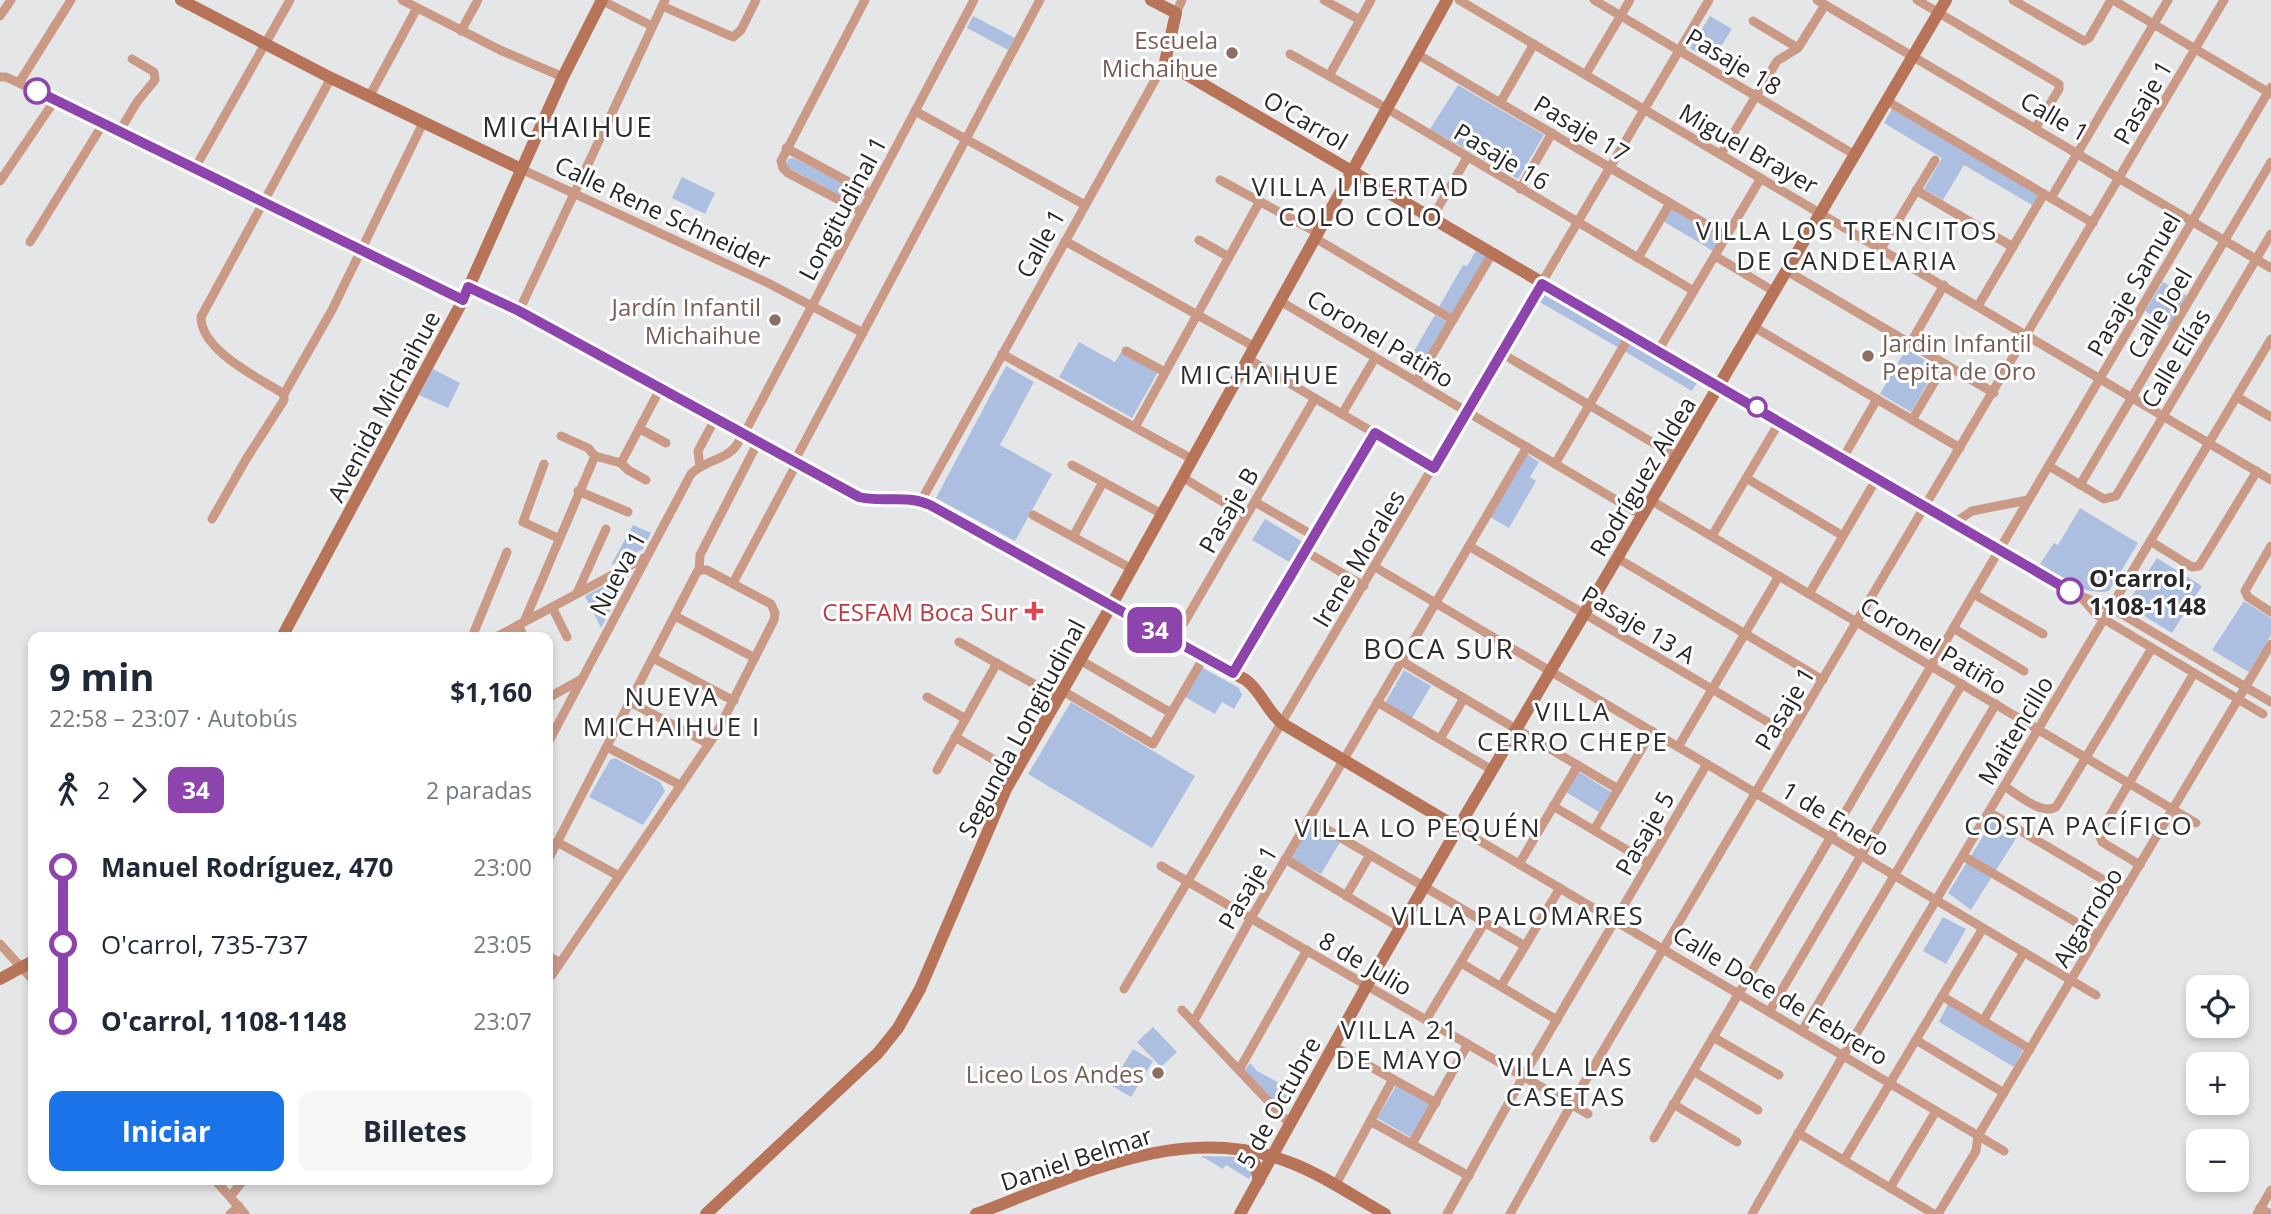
<!DOCTYPE html>
<html lang="es">
<meta charset="utf-8">
<style>
:root{--surface:#fff;--page:#f6f6f7;--text:#1f2937;--muted:#747a83;--accent:#1a73e8}
body{margin:0;font-family:"Open Sans",sans-serif;background:var(--page);color:var(--text);height:100vh;display:flex;flex-direction:column;font-size:26px;white-space:nowrap}
*{box-sizing:border-box;margin:0}
p{font-size:23px;color:var(--muted)}
.icon{flex:none;width:38px;height:38px;fill:none;stroke:currentColor;stroke-width:2;stroke-linecap:round;stroke-linejoin:round}
.map{position:relative;flex:1;overflow:hidden}
.side{position:absolute;left:28px;top:632px;width:525px;height:553px;display:flex;flex-direction:column;background:var(--surface);border-radius:14px;box-shadow:0 4px 10px #0003}
.side>*{flex:none}
.badge{padding:0 14px;border-radius:10px;font-size:24px;line-height:46px}
.fabs{position:absolute;left:2186px;top:975px;display:grid;gap:14px}
.fabs a{display:grid;place-items:center;width:63px;height:63px;border-radius:14px;background:var(--surface);box-shadow:0 4px 10px #0003;font-size:35px}
.map>.badge{position:absolute;translate:-50% -50%;box-shadow:0 0 0 4px #fff}
.legs{display:flex;align-items:center;gap:10px;height:77px;padding:0 21px;font-size:23px}
.legs p{margin-inline-start:auto}
.summary{display:flex;align-items:center;justify-content:space-between;height:119px;padding:0 21px}
h1{font-size:38px;font-weight:700;line-height:52px}
.primary-button{display:flex;gap:14px;margin-top:auto;padding:14px 21px}
.primary-button a{flex:1;height:80px;border-radius:14px;background:var(--accent);color:#fff;font-size:28px;font-weight:700;line-height:80px;text-align:center}
.primary-button a+a{background:var(--page);color:var(--text)}
ul{padding:0 21px;list-style:none}
li{display:flex;align-items:center;gap:24px;height:77px;font-size:26px}
li i{display:grid;place-items:center;width:10px;height:100%;margin:0 9px;background:currentColor}
li i::after{content:'';width:18px;height:18px;margin:-9px;border:5px solid;border-radius:50%;background:var(--surface)}
li p{margin-inline-start:auto}
li:first-child i{background:linear-gradient(#0000 50%,currentColor 0)}
li:last-child i{background:linear-gradient(currentColor 50%,#0000 0)}
.map>svg:first-child{display:block}
.green{fill:#adbfe1}
.lines{fill:none;stroke-linecap:round;stroke-linejoin:round}
.street{stroke:#ca9a87;stroke-width:9}
.secondary{stroke:#b87458;stroke-width:12}
.line-1-casing{stroke:#fff;stroke-width:16}
.line-1{stroke:#8e44ad;stroke-width:10}
.education-dot{fill:#8d6e63;stroke:#fff;stroke-width:2.5}
.stop-1-dot{fill:#fff;stroke:#8e44ad;stroke-width:3.5}
.health-dot{fill:#e0444e;stroke:#fff;stroke-width:2.5}
.labels{text-anchor:middle;dominant-baseline:central;stroke-width:6;stroke-linejoin:round;paint-order:stroke}
.education-label{font-size:24px;fill:#785e54;stroke:#fff;text-anchor:end}
.street-label{font-size:24px;fill:#282829;stroke:#fff}
.stop-label{font-size:24px;font-weight:bold;fill:#282829;stroke:#fff;text-anchor:start}
.health-label{font-size:24px;fill:#be3a42;stroke:#fff;text-anchor:end}
.neighbourhood-label{font-size:26px;letter-spacing:2px;fill:#2d2d2f;stroke:#fff}
.quarter-label{font-size:28px;letter-spacing:2px;fill:#2d2d2f;stroke:#fff}
</style>
<div class="map">
<svg width="2271" height="1214" viewBox="0 0 2271 1214">
<rect width="100%" height="100%" fill="#e5e6e7"/>
<!-- green -->
<g class="green">
<polygon points="973,16 1015,38 1008,50 967,28"/>
<polygon points="1710,16 1732,29 1711,62 1690,48"/>
<polygon points="1458,85 1544,135 1518,179 1430,129"/>
<polygon points="1892,109 2039,195 2032,205 1964,165 1943,200 1924,189 1942,158 1884,123"/>
<polygon points="794,158 864,194 858,205 789,168 786,164 788,159"/>
<polygon points="682,177 715,193 705,214 672,198"/>
<polygon points="1674,208 1719,235 1720,239 1713,251 1663,221 1670,209"/>
<polygon points="1476,251 1486,256 1452,315 1439,307 1463,265 1467,266"/>
<polygon points="2163,282 2187,296 2169,326 2145,311"/>
<polygon points="1543,291 1625,338 1619,348 1538,301"/>
<polygon points="1435,315 1447,322 1418,372 1406,365"/>
<polygon points="1630,341 1698,381 1692,391 1624,351"/>
<polygon points="1079,342 1115,362 1121,352 1158,372 1132,418 1059,377"/>
<polygon points="1906,349 1937,367 1911,412 1880,394"/>
<polygon points="1006,366 1034,382 1000,445 1052,474 1015,541 936,498"/>
<polygon points="433,369 460,383 448,408 419,395"/>
<polygon points="1527,454 1539,462 1530,477 1536,481 1509,528 1490,517"/>
<path d="M2080,508L2138,543L2109,591C2085,597 2060,576 2040,564L2054,543L2058,545Z"/>
<polygon points="1265,519 1303,542 1291,563 1252,540"/>
<polygon points="633,525 651,533 643,549 611,565"/>
<polygon points="2157,558 2202,586 2172,633 2126,605"/>
<polygon points="630,572 601,628 585,596"/>
<polygon points="2244,601 2271,618 2271,635 2249,672 2212,650"/>
<polygon points="1201,667 1239,688 1242,695 1234,709 1222,702 1215,714 1185,697"/>
<polygon points="1404,670 1431,686 1412,718 1385,703"/>
<polygon points="1071,702 1195,776 1152,848 1028,774"/>
<polygon points="615,758 660,782 665,791 643,825 589,797 610,760"/>
<polygon points="1579,772 1611,792 1599,812 1566,792"/>
<polygon points="1993,820 2018,835 1971,910 1948,893"/>
<polygon points="1308,824 1340,842 1321,874 1293,860 1291,855"/>
<polygon points="1943,917 1966,929 1946,964 1923,951"/>
<polygon points="1948,1004 2023,1050 2014,1067 1939,1022"/>
<polygon points="1153,1027 1177,1052 1161,1067 1137,1042"/>
<polygon points="1133,1049 1153,1061 1131,1097 1111,1085"/>
<polygon points="1250,1063 1257,1071 1296,1092 1283,1111 1245,1070"/>
<polygon points="1396,1086 1431,1105 1412,1138 1377,1118"/>
<polygon points="1201,1156 1242,1157 1247,1161 1252,1173 1249,1179 1226,1165 1223,1169"/>
</g>
<g class="lines">
<!-- street -->
<g class="street">
<polyline points="402,0 500,50 563,77"/>
<polyline points="601,0 652,26"/>
<polyline points="1324,0 1360,20"/>
<polyline points="1459,0 2271,480"/>
<polyline points="1594,0 1855,155"/>
<polyline points="1817,0 2271,268"/>
<polyline points="1917,0 2059,84 2059,89 2035,129"/>
<polyline points="2013,0 2084,41 2089,38 2111,0"/>
<polyline points="2113,0 2271,94"/>
<polyline points="662,6 733,37 741,30 756,0"/>
<polyline points="1176,13 1182,0"/>
<polyline points="0,16 11,0"/>
<polyline points="1753,21 1798,48"/>
<polyline points="461,31 478,0"/>
<polyline points="1290,54 1379,104 1694,291"/>
<polyline points="1417,54 1726,236"/>
<polyline points="1586,74 1630,0"/>
<polyline points="1329,76 1371,0"/>
<polyline points="0,77 6,77 19,83 463,300"/>
<polyline points="19,83 71,0"/>
<polyline points="369,97 417,8"/>
<polyline points="1887,101 2093,223"/>
<polyline points="1500,103 1534,44"/>
<polyline points="915,111 1085,205"/>
<polyline points="119,132 137,102 155,80 154,72 132,59"/>
<polyline points="786,148 871,194"/>
<polyline points="1721,154 1777,61 1798,48 1825,5"/>
<polyline points="195,168 290,0"/>
<polyline points="521,169 768,283 863,333"/>
<polyline points="1220,180 1318,233"/>
<polyline points="0,181 55,100"/>
<polyline points="1520,189 1552,133"/>
<polyline points="1916,190 2013,247"/>
<polyline points="2051,198 2168,0"/>
<polyline points="862,212 788,173 783,168 781,161 865,0"/>
<polyline points="1432,218 1467,158"/>
<polyline points="1315,238 1453,320"/>
<polyline points="1199,240 1229,257"/>
<polyline points="1065,241 1255,347"/>
<polyline points="30,242 103,124"/>
<polyline points="1881,249 1935,160"/>
<polyline points="1715,256 1775,292"/>
<polyline points="1638,258 1670,203"/>
<polyline points="1787,271 1994,393"/>
<polyline points="1280,301 1643,516"/>
<polyline points="1978,306 2044,194"/>
<polyline points="519,311 665,0"/>
<polyline points="1754,327 1960,448"/>
<polyline points="1910,344 1944,285"/>
<polyline points="1126,351 1165,372"/>
<polyline points="1658,351 1761,178"/>
<polyline points="1501,353 1677,457"/>
<polyline points="1002,354 1192,459"/>
<polyline points="1248,359 1434,468"/>
<polyline points="1416,382 1492,254"/>
<polyline points="1719,386 2080,596 2110,607 2271,702"/>
<path d="M284,394C259,378 201,351 201,317L331,78"/>
<polyline points="2237,397 2271,417"/>
<polyline points="1342,414 1375,358"/>
<polyline points="1912,420 1945,364"/>
<polyline points="1135,427 1260,201"/>
<polyline points="640,429 666,443"/>
<polyline points="744,434 974,0"/>
<polyline points="561,436 588,448 595,456 621,463"/>
<polyline points="1843,458 1877,399"/>
<polyline points="794,462 1040,0"/>
<polyline points="621,463 660,389"/>
<polyline points="621,463 628,470 646,480"/>
<polyline points="544,464 523,522 558,538"/>
<polyline points="1555,464 1630,335"/>
<polyline points="1072,465 1162,514"/>
<polyline points="2049,466 2104,499 2116,496 2271,234"/>
<polyline points="700,467 698,451 715,419"/>
<polyline points="1182,477 1246,516"/>
<polyline points="1746,478 1843,536"/>
<polyline points="2080,485 2271,162"/>
<polyline points="578,491 628,512"/>
<polyline points="921,501 1165,62"/>
<polyline points="1652,501 2196,823"/>
<polyline points="1255,502 1314,536"/>
<polyline points="1033,515 1132,569"/>
<polyline points="212,519 245,461 284,400 284,394 332,310 423,123"/>
<polyline points="1954,523 1972,511 2028,500"/>
<polyline points="1712,536 1780,421"/>
<polyline points="1073,537 1103,482"/>
<polyline points="2150,541 2192,567 2199,566 2257,471"/>
<polyline points="1469,546 1790,735"/>
<polyline points="2271,546 2245,591 2248,597 2271,612"/>
<polyline points="1305,551 1364,586"/>
<polyline points="1617,558 1823,680"/>
<polyline points="1375,567 2096,995"/>
<polyline points="699,571 700,555 758,442"/>
<polyline points="733,583 797,463"/>
<polyline points="577,593 606,529"/>
<polyline points="1809,594 1877,478"/>
<polyline points="1974,594 2043,634"/>
<polyline points="2080,596 2097,615 2263,714"/>
<polyline points="552,607 567,637"/>
<polyline points="675,616 755,658"/>
<polyline points="524,622 595,456"/>
<polyline points="518,625 524,637"/>
<polyline points="1953,628 2024,671"/>
<polyline points="472,637 507,552"/>
<polyline points="496,637 646,557"/>
<polyline points="1174,640 1315,398"/>
<polyline points="959,642 1059,698"/>
<polyline points="653,658 734,701"/>
<polyline points="1080,660 1171,713"/>
<polyline points="1401,661 1618,789"/>
<polyline points="1233,673 1375,433"/>
<polyline points="1063,691 1153,744 1204,657"/>
<polyline points="927,697 966,719"/>
<polyline points="548,698 580,680"/>
<polyline points="630,702 709,744"/>
<polyline points="1377,702 1492,770"/>
<polyline points="955,737 1015,772"/>
<polyline points="1440,739 1464,698"/>
<path d="M548,743L691,474C706,459 730,460 739,441"/>
<polyline points="607,747 680,785"/>
<polyline points="1678,747 1779,576"/>
<polyline points="937,770 997,663"/>
<path d="M2004,786C2017,794 2042,816 2056,807L2152,648"/>
<polyline points="1553,806 1649,863"/>
<polyline points="1989,812 2124,892"/>
<polyline points="1309,819 1525,946"/>
<polyline points="1458,828 2004,1151"/>
<polyline points="1594,830 1652,731"/>
<polyline points="557,842 619,876"/>
<polyline points="1963,856 2098,935"/>
<polyline points="1285,859 1400,928"/>
<polyline points="548,860 697,572 701,570 707,570 771,604 775,613 774,620 717,732 552,975"/>
<polyline points="1519,864 1578,765"/>
<polyline points="2140,865 2102,842 2099,834 2194,673"/>
<polyline points="1161,866 1588,1114"/>
<polyline points="1346,896 1370,855"/>
<polyline points="0,944 33,980"/>
<polyline points="548,956 560,963"/>
<polyline points="1461,963 1557,1020"/>
<polyline points="1501,986 1560,888"/>
<polyline points="1124,989 1709,0"/>
<polyline points="1942,996 2030,1049"/>
<polyline points="1182,1010 1290,1124"/>
<polyline points="1769,1012 1962,684"/>
<polyline points="1426,1020 1485,922"/>
<polyline points="1194,1021 1251,918 1527,447"/>
<polyline points="1983,1021 2024,952"/>
<polyline points="1802,1031 1996,704"/>
<polyline points="1713,1037 1779,1075"/>
<polyline points="1916,1040 2004,1093"/>
<polyline points="1333,1046 1436,1103"/>
<polyline points="1239,1070 1307,950"/>
<polyline points="1693,1071 1758,1110"/>
<polyline points="1673,1104 1737,1142"/>
<polyline points="1370,1121 1469,1176"/>
<polyline points="1798,1133 1934,1214"/>
<polyline points="1654,1138 2271,87"/>
<polyline points="1412,1144 1468,1044"/>
<polyline points="1844,1160 1983,928"/>
<polyline points="215,1180 245,1214"/>
<polyline points="1335,1186 1393,1079"/>
<polyline points="1890,1188 1936,1111"/>
<polyline points="231,1196 243,1180"/>
<polyline points="2260,1208 2270,1214"/>
<polyline points="230,1214 239,1206"/>
<polyline points="1447,1214 1523,1077 1707,764"/>
<polyline points="1510,1214 1571,1105 2224,0"/>
<polyline points="1752,1214 1843,1056 2271,339"/>
<polyline points="1938,1214 1976,1151 1978,1136 2271,644"/>
<polyline points="2257,1214 2271,1190"/>
</g>
<!-- secondary -->
<g class="secondary">
<polyline points="181,0 331,78 521,169"/>
<polyline points="1151,0 1176,13 1165,62 1719,386"/>
<path d="M469,287L531,318L859,497C882,503 908,494 930,505L1246,680C1262,692 1267,712 1283,724L1458,828"/>
<polyline points="282,637 463,300 563,77 602,0"/>
<polyline points="0,979 33,961"/>
<polyline points="1243,1150 1255,1164 1259,1181"/>
<polyline points="706,1214 878,1053 898,1028 920,989 1006,789 1111,606 1447,0"/>
<path d="M976,1214C1073,1178 1181,1121 1286,1161C1320,1173 1353,1196 1385,1214"/>
<polyline points="1240,1214 1367,985 1458,828 1946,0"/>
</g>
</g>
<g class="lines">
<!-- line-1 casing -->
<g class="line-1-casing">
<path id="line-1" d="M37,91L463,300L468,287L519,311L859,497C882,503 907,494 930,505L1233,673L1375,433L1434,468L1542,284L2070,591"/>
</g>
<!-- line-1 -->
<use href="#line-1" class="line-1"/>
</g>
<!-- markers -->
<g class="education-dot">
<circle cx="1232" cy="53" r="7"/>
<circle cx="775" cy="320" r="7"/>
<circle cx="1868" cy="356" r="7"/>
<circle cx="1158" cy="1073" r="7"/>
</g>
<g class="stop-1-dot">
<circle cx="37" cy="91" r="12"/>
<circle cx="1757" cy="407" r="9"/>
<circle cx="2070" cy="591" r="12"/>
</g>
<path class="health-dot" d="M1030.5 600.5h7v7h7v7h-7v7h-7v-7h-7v-7h7z"/>
<g class="labels">
<!-- education labels -->
<g class="education-label">
<text x="1218" y="39">Escuela<tspan x="1218" dy="28">Michaihue</tspan></text>
<text x="761" y="306">Jardín Infantil<tspan x="761" dy="28">Michaihue</tspan></text>
<text x="1882" y="342" text-anchor="start">Jardin Infantil<tspan x="1882" dy="28">Pepita de Oro</tspan></text>
<text x="1144" y="1073">Liceo Los Andes</text>
</g>
<!-- street labels -->
<g class="street-label">
<text transform="translate(1734 61) rotate(31)">Pasaje 18</text>
<text transform="translate(2142 102) rotate(-60)">Pasaje 1</text>
<text transform="translate(2055 116) rotate(30)">Calle 1</text>
<text transform="translate(1306 120) rotate(30)">O'Carrol</text>
<text transform="translate(1582 128) rotate(31)">Pasaje 17</text>
<text transform="translate(1749 148) rotate(30)">Miguel Brayer</text>
<text transform="translate(1502 156) rotate(31)">Pasaje 16</text>
<text transform="translate(842 208) rotate(-62)">Longitudinal 1</text>
<text transform="translate(663 212) rotate(25)">Calle Rene Schneider</text>
<text transform="translate(1040 243) rotate(-61)">Calle 1</text>
<text transform="translate(2133 284) rotate(-60)">Pasaje Samuel</text>
<text transform="translate(2159 313) rotate(-59)">Calle Joel</text>
<text transform="translate(1381 338) rotate(31)">Coronel Patiño</text>
<text transform="translate(2175 358) rotate(-59)">Calle Elías</text>
<text transform="translate(383 406) rotate(-62)">Avenida Michaihue</text>
<text transform="translate(1642 476) rotate(-59)">Rodríguez Aldea</text>
<text transform="translate(1228 510) rotate(-60)">Pasaje B</text>
<text transform="translate(1358 558) rotate(-59)">Irene Morales</text>
<text transform="translate(617 573) rotate(-62)">Nueva 1</text>
<text transform="translate(1639 624) rotate(31)">Pasaje 13 A</text>
<text transform="translate(1934 645) rotate(31)">Coronel Patiño</text>
<text transform="translate(1784 708) rotate(-59)">Pasaje 1</text>
<text transform="translate(1021 728) rotate(-62)">Segunda Longitudinal</text>
<text transform="translate(2015 730) rotate(-59)">Maitencillo</text>
<text transform="translate(1836 818) rotate(31)">1 de Enero</text>
<text transform="translate(1644 833) rotate(-60)">Pasaje 5</text>
<text transform="translate(1247 887) rotate(-60)">Pasaje 1</text>
<text transform="translate(2087 917) rotate(-59)">Algarrobo</text>
<text transform="translate(1366 963) rotate(30)">8 de Julio</text>
<text transform="translate(1781 995) rotate(31)">Calle Doce de Febrero</text>
<text transform="translate(1278 1102) rotate(-61)">5 de Octubre</text>
<text transform="translate(1076 1158) rotate(-18)">Daniel Belmar</text>
</g>
<!-- stop labels -->
<g class="stop-label">
<text x="2089" y="577">O'carrol,<tspan x="2089" dy="28">1108-1148</tspan></text>
</g>
<!-- health labels -->
<g class="health-label">
<text x="1018" y="611">CESFAM Boca Sur</text>
</g>
<!-- neighbourhood labels -->
<g class="neighbourhood-label">
<text x="1361" y="186">VILLA LIBERTAD<tspan x="1361" dy="30">COLO COLO</tspan></text>
<text x="1847" y="230">VILLA LOS TRENCITOS<tspan x="1847" dy="30">DE CANDELARIA</tspan></text>
<text x="1260" y="374">MICHAIHUE</text>
<text x="672" y="696">NUEVA<tspan x="672" dy="30">MICHAIHUE I</tspan></text>
<text x="1573" y="711">VILLA<tspan x="1573" dy="30">CERRO CHEPE</tspan></text>
<text x="2079" y="825">COSTA PACÍFICO</text>
<text x="1418" y="827">VILLA LO PEQUÉN</text>
<text x="1518" y="915">VILLA PALOMARES</text>
<text x="1400" y="1029">VILLA 21<tspan x="1400" dy="30">DE MAYO</tspan></text>
<text x="1566" y="1066">VILLA LAS<tspan x="1566" dy="30">CASETAS</tspan></text>
</g>
<!-- quarter labels -->
<g class="quarter-label">
<text x="568" y="126">MICHAIHUE</text>
<text x="1439" y="648">BOCA SUR</text>
</g>
</g>
</svg>
<div class="fabs">
<a><svg class="icon" aria-label="locate" viewBox="0 0 24 24"><circle cx="12" cy="12" r="6"/><path d="M12 2v4M12 18v4M2 12h4M18 12h4"/></svg></a>
<a>+</a>
<a>−</a>
</div>
<b class="badge" style="left:1155px;top:630px;background:#8e44ad;color:#fff">34</b>
<section class="side">
<div class="summary"><div><h1>9 min</h1><p>22:58 – 23:07 · Autobús</p></div><b>$1,160</b></div>
<div class="legs"><svg class="icon" aria-label="walk" viewBox="0 0 24 24"><circle cx="13" cy="4" r="2"/><path d="M13 8l-2 6 4 7M11 14l-3 7M7 12l3-4h3l4 4"/></svg>2<svg class="icon" aria-label="forward" viewBox="0 0 24 24"><path d="M9 5l7 7-7 7"/></svg><b class="badge" style="background:#8e44ad;color:#fff">34</b><p>2 paradas</p></div>
<ul>
<li><i style="color:#8e44ad"></i><b>Manuel Rodríguez, 470</b><p>23:00</p></li>
<li><i style="color:#8e44ad"></i><span>O'carrol, 735-737</span><p>23:05</p></li>
<li><i style="color:#8e44ad"></i><b>O'carrol, 1108-1148</b><p>23:07</p></li>
</ul>
<div class="primary-button"><a>Iniciar</a><a>Billetes</a></div>
</section>
</div>
